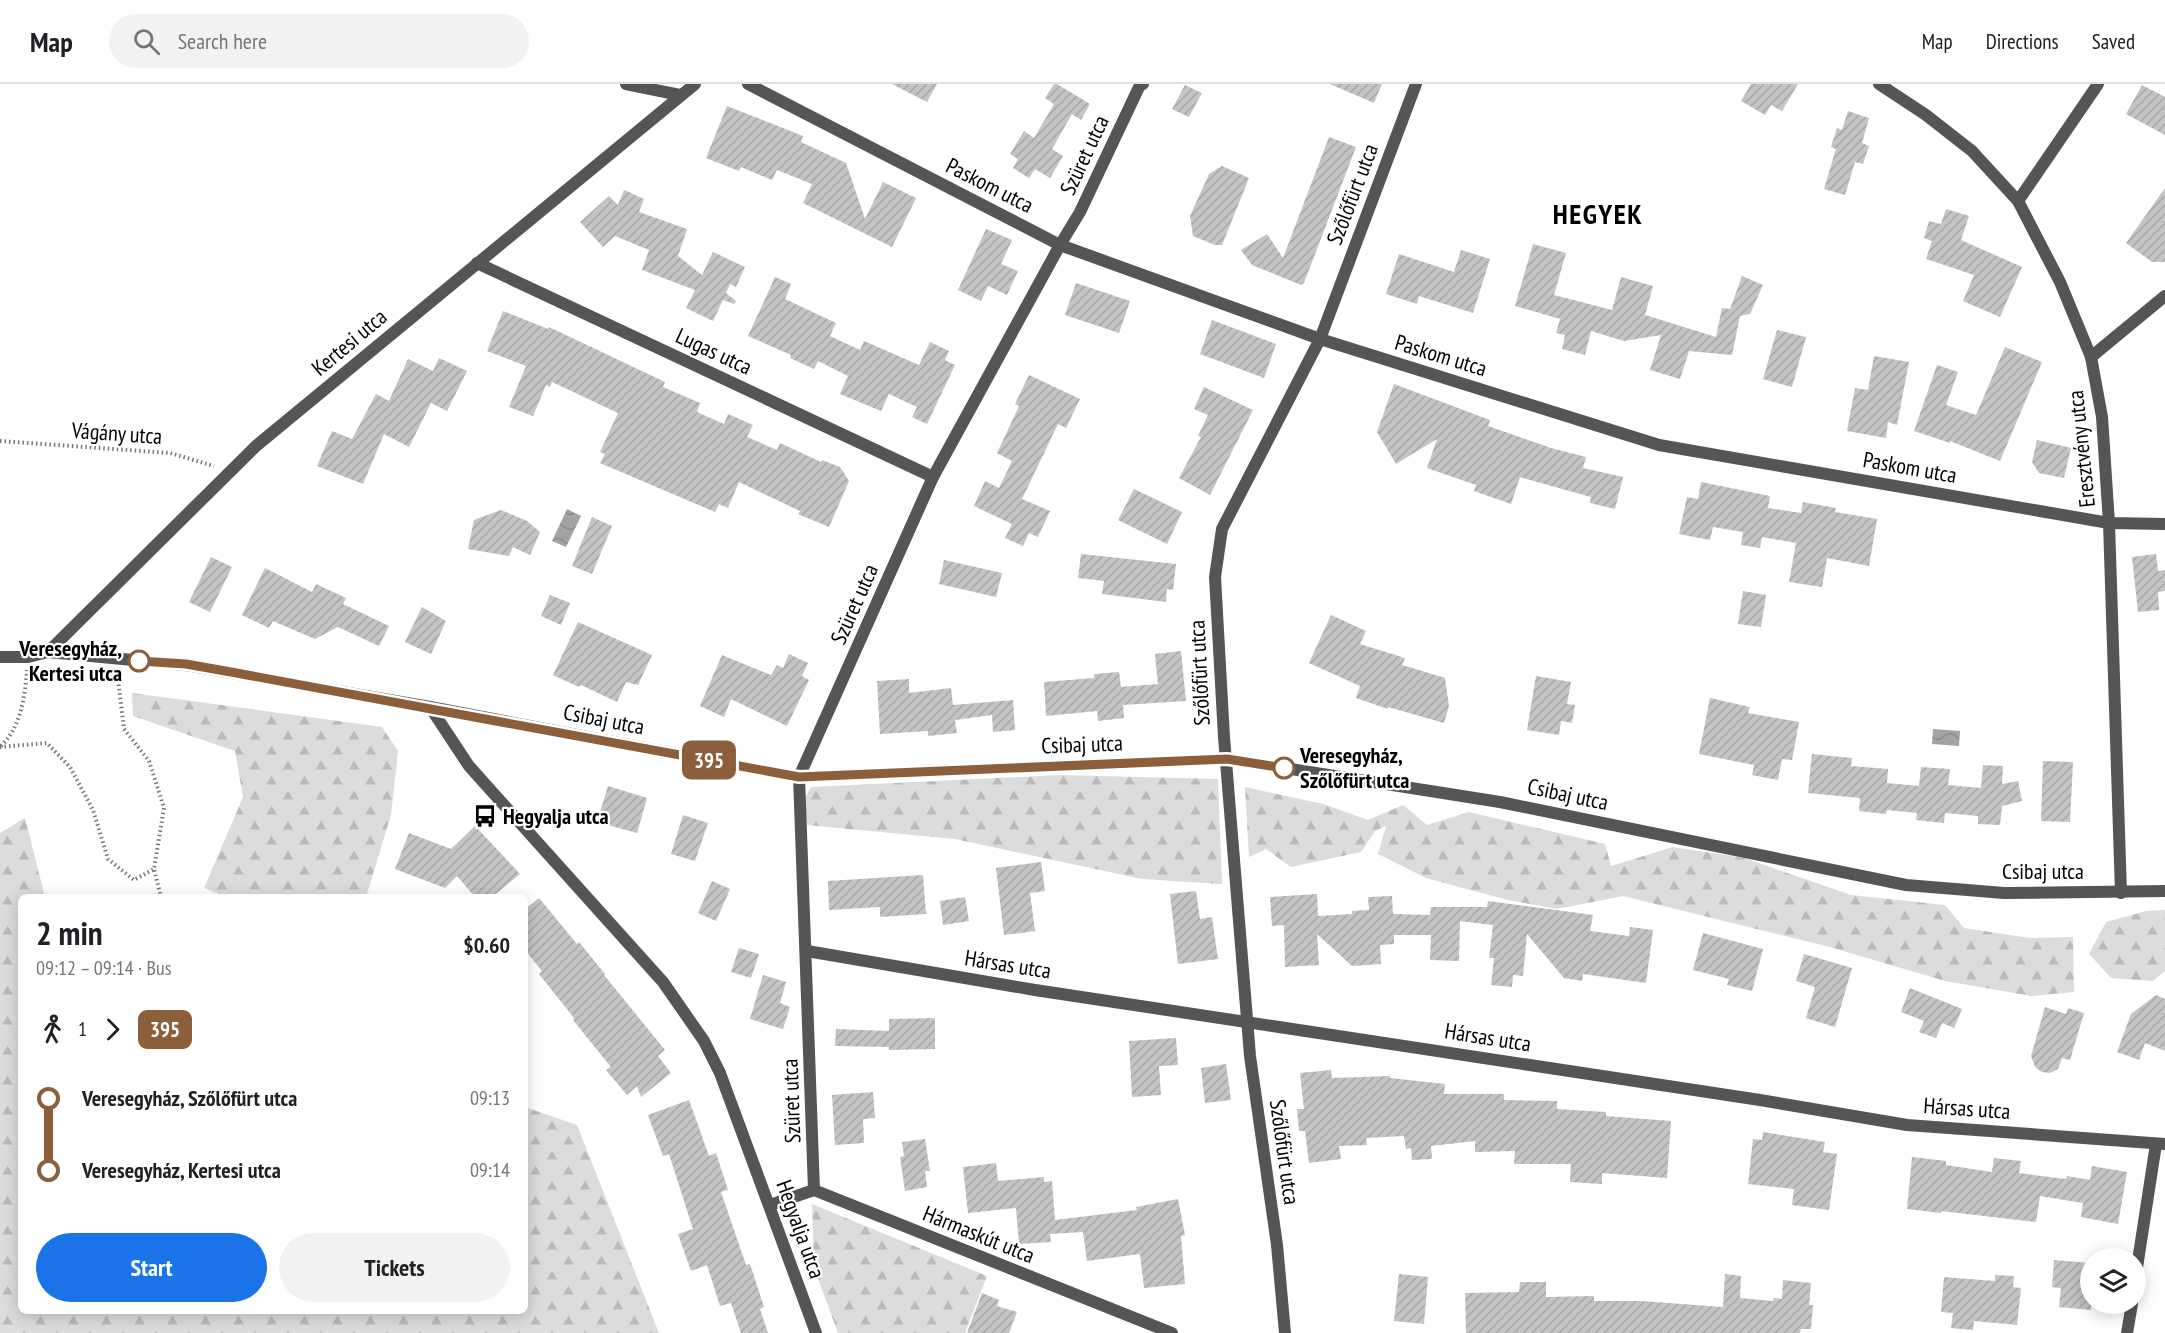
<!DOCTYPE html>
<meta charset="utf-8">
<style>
:root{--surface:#fff;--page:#f2f2f2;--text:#202124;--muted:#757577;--line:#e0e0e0;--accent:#1a73e8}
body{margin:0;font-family:"PT Sans Narrow",sans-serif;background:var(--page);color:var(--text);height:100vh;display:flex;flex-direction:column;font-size:22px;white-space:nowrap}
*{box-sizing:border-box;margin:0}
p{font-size:20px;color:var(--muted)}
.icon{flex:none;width:33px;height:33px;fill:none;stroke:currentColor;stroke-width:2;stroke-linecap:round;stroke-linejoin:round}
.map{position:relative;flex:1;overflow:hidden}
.panel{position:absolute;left:18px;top:810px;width:510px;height:420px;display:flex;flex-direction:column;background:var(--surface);border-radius:9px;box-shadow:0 3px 15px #0003}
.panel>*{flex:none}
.badge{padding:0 12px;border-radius:9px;font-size:21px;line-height:39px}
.buttons{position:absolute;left:2080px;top:1164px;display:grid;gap:12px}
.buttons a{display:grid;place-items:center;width:66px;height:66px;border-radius:50%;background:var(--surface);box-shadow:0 3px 15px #0003;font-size:30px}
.map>.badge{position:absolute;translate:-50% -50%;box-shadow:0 0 0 3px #fff}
.legs{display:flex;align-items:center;gap:9px;height:66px;padding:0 18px;font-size:20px}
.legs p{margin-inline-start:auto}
.headline{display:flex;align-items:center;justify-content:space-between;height:102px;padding:0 18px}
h1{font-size:33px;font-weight:800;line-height:45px}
.action{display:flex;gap:12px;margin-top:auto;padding:12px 18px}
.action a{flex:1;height:69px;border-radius:36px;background:var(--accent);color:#fff;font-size:24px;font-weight:800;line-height:69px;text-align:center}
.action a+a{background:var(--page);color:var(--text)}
ul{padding:0 18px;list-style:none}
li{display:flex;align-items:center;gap:21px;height:72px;font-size:22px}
li i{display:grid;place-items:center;width:9px;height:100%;margin:0 8px;background:currentColor}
li i::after{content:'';width:15px;height:15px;margin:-8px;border:4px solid;border-radius:50%;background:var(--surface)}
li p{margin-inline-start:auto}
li:first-child i{background:linear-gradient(#0000 50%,currentColor 0)}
li:last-child i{background:linear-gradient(currentColor 50%,#0000 0)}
header{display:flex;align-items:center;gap:36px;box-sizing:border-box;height:84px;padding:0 30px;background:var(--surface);border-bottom:2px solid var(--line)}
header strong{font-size:28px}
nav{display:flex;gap:33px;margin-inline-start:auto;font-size:21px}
.search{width:420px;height:54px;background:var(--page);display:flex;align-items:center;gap:15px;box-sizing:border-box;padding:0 21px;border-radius:33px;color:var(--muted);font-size:22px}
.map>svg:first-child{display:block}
.forest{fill:url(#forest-firs)}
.water{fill:url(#water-waves)}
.building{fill:url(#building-hatch)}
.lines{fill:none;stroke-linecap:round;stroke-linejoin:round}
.path{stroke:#777;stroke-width:4;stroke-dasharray:1.5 3;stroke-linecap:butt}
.minor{stroke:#555;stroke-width:12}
.line-1-casing{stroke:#fff;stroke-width:14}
.line-1{stroke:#8b5e3c;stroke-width:9}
.stop-1-dot{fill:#fff;stroke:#8b5e3c;stroke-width:3}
.labels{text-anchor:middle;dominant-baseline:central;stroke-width:4.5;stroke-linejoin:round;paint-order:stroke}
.street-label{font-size:22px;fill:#000;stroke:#fff}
.stop-label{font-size:22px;font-weight:bold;fill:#000;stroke:#fff;text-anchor:end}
.poi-label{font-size:22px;font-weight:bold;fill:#000;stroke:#fff;text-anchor:start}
.district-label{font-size:28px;font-weight:bold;letter-spacing:1.5px;fill:#000;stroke:#fff}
</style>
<header>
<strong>Map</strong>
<div class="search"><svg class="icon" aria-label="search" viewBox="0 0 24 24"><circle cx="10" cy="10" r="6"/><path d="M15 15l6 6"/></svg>Search here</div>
<nav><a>Map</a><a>Directions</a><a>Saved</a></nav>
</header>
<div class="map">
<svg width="2165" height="1249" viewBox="0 0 2165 1249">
<defs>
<pattern id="forest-firs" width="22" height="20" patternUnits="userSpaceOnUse" patternTransform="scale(1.5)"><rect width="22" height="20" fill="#dcdcdc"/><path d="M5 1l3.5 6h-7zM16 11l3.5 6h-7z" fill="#bbb"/></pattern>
<pattern id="water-waves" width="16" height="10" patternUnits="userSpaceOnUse" patternTransform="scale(1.5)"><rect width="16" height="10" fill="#a3a3a3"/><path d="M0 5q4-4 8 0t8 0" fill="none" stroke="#8b8b8b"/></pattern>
<pattern id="building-hatch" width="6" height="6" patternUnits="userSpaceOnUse" patternTransform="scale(1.5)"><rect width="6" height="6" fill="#c4c4c4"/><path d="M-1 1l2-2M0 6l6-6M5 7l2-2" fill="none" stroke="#a7a7a7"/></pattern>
</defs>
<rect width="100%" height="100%" fill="#fff"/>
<!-- forest -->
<g class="forest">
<polygon points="132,609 382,643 398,667 391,731 366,813 227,813 204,804 243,713 235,667 133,632"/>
<polygon points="1061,691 1218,695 1222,800 1142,795 955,755 807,741 803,718 811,703"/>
<polygon points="1245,703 1323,720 1368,736 1403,721 1427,741 1469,728 1605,760 1611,782 1673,763 1744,774 1851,811 1945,821 1964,844 2030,854 2073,853 2074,908 2031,912 1945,897 1830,863 1623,812 1557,825 1508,816 1426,794 1378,770 1386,742 1375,747 1361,768 1291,783 1266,765 1249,773"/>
<polygon points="25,734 45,813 21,813 21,1227 525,1227 525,1023 577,1041 659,1249 0,1249 0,749"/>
<polygon points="2165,826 2165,887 2153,897 2111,894 2089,870 2106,838 2146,827"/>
<polygon points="812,1120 987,1192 965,1249 838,1249 814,1184"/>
</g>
<!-- water -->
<g class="water">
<polygon points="567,425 581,432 566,463 552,457"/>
<polygon points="1933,645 1960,647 1959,662 1932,660"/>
</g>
<!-- building -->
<g class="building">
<polygon points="892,0 937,0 927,18"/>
<polygon points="1054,0 1057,0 1090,20 1081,36 1072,30 1052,65 1063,72 1050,94 1035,85 1029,94 1013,84 1018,75 1010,70 1024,47 1034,54 1054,20 1045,14"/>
<polygon points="1330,0 1382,0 1374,19"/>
<polygon points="1751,0 1798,0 1782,27 1771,21 1765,31 1741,17"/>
<polygon points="1185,1 1202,9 1189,33 1172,25"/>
<polygon points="2142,1 2165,13 2165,51 2126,30"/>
<polygon points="727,22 803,52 801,58 846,79 865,135 883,98 916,114 892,163 803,119 812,100 777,86 772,96 741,83 739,87 706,74"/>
<polygon points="1848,27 1869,34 1862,59 1869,62 1863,80 1855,78 1845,111 1824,105 1836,65 1831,63 1837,44 1842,46"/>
<polygon points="1329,53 1356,63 1304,199 1301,201 1252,181 1241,166 1267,150 1283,174"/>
<polygon points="1222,82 1249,94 1222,161 1215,161 1193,152 1190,132 1209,90"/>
<polygon points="2165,104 2165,178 2152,178 2126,159"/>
<polygon points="624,106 644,115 639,128 687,145 678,172 702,191 713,168 745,183 736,203 730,200 726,209 736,217 734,220 723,216 713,237 686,224 695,206 642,186 649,166 615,152 603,163 580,138 609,112 618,121"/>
<polygon points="1946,125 1969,132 1961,156 2022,183 2000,233 1963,217 1974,191 1926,175 1932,157 1924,154 1929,137 1941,140"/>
<polygon points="986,145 1012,156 1001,180 1018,187 1007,211 988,202 981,217 958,206"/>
<polygon points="1533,160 1566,169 1554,211 1612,226 1621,193 1653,202 1645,231 1716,253 1722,224 1730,225 1742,192 1763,201 1750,230 1740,232 1732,271 1689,267 1680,295 1650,286 1661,251 1624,257 1591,247 1585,271 1562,265 1565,251 1556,249 1560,235 1515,222"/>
<polygon points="1461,166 1490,175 1473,229 1419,212 1417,220 1386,210 1399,170 1454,188"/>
<polygon points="775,193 791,200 785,215 836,239 830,252 860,266 864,257 919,281 930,258 949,267 945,276 955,281 927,340 912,333 917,323 889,310 881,327 840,310 848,292 818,277 814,285 790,274 791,271 748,252"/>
<polygon points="1076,199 1130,217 1119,249 1065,231"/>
<polygon points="503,227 548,245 549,243 665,298 663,303 700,319 697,328 724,340 728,330 753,341 747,353 777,366 780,359 821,378 822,376 840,383 849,397 829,443 798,430 800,427 739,398 728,424 719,420 715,428 600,379 605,370 600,368 618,329 552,298 550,303 546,301 533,332 509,323 526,282 487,267"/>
<polygon points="1212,236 1276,260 1264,294 1200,270"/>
<polygon points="1777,246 1806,253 1792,303 1763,295"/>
<polygon points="2005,263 2042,278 2000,377 1950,357 1950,359 1914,347 1937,281 1958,288 1946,321 1976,331"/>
<polygon points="1874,272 1909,278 1897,341 1888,338 1886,354 1847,347 1855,304 1868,306"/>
<polygon points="439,274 467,287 447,327 431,319 409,363 384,350 363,400 317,382 332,347 352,355 376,310 389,317 408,275 433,287"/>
<polygon points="1029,291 1080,315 1066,344 1058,340 1022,415 1050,427 1038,453 1029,449 1023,462 1005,454 1012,440 974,422 985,397 999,404 1012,377 997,369 1019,322 1015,320"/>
<polygon points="1394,300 1490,336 1488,342 1551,364 1586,373 1583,384 1623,393 1615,425 1590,419 1591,413 1520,393 1511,420 1474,407 1476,401 1427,384 1437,355 1396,380 1377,348"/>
<polygon points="1204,303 1253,326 1210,411 1179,394 1201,353 1198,352 1208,331 1194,325"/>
<polygon points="2037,356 2071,364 2064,394 2039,389 2032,378"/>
<polygon points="1701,398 1770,412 1768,424 1801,429 1803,418 1836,424 1835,428 1877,435 1869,482 1827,474 1822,503 1789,498 1796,459 1762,453 1760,464 1741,461 1743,448 1713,443 1710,456 1679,450 1687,413 1698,415"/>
<polygon points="1134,405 1182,428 1167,460 1118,436"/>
<polygon points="501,426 527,437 540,448 530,471 513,463 509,472 468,465 474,436"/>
<polygon points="592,433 612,442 592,490 572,482"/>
<polygon points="1081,470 1176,480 1173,506 1167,505 1166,518 1102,510 1104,497 1078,494"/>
<polygon points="2156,470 2158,487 2165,486 2165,507 2158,508 2159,526 2138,528 2132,473"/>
<polygon points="211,473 232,483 210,528 189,518"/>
<polygon points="944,476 1002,489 996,513 939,500"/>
<polygon points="265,484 312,508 316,500 346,514 343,520 389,542 379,562 338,543 315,555 273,537 269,544 242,531"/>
<polygon points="1743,507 1766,511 1761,543 1738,540"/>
<polygon points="550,511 570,519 561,541 541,532"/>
<polygon points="422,523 446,537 431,570 405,558"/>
<polygon points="1331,531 1366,547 1360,560 1405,574 1402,581 1445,594 1449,622 1444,639 1388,623 1388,625 1356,614 1360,602 1309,579"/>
<polygon points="578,538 652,571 638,601 626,598 617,618 581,601 579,603 553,591"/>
<polygon points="1181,567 1186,617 1123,621 1124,634 1098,637 1097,627 1046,632 1044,598 1094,594 1094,590 1119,588 1121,603 1158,600 1155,570"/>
<polygon points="789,570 808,579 802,592 809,596 787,642 731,615 724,633 700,622 722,571 771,591 777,581 783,584"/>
<polygon points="1536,592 1571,598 1567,620 1575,621 1572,639 1561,637 1559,651 1527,646"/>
<polygon points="909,595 909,609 951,604 953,621 1013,616 1015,646 993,648 992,631 955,636 957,649 928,652 928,647 880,650 877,597"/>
<polygon points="1710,614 1750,623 1748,629 1799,638 1792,676 1782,675 1778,696 1752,691 1754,681 1699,670"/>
<polygon points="1812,670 1852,674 1851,682 1888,685 1887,699 1919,702 1921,683 1950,685 1948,701 1981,704 1983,681 2003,682 2002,700 2018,697 2022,717 2002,722 2000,741 1978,740 1978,732 1945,729 1944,739 1916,736 1917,729 1887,726 1886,730 1859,727 1860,714 1808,709"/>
<polygon points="2043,677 2073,678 2070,738 2041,737"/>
<polygon points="608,702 647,714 637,749 597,738"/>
<polygon points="683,731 708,739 695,777 671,770"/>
<polygon points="475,742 520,790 492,813 475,813 457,792 445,804 395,785 409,749 451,765"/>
<polygon points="1041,778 1045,807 1030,809 1035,847 1004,851 996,784"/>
<polygon points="923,791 926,830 880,833 880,823 829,826 828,797"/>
<polygon points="712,797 730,805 716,837 698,829"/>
<polygon points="1196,807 1200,835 1212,833 1218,875 1178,880 1170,810"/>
<polygon points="1317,810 1318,832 1352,830 1352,827 1369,826 1368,813 1392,812 1393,830 1430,831 1431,823 1487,823 1488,817 1593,831 1590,847 1629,852 1630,843 1653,846 1646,899 1583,890 1582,897 1564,894 1527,850 1523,892 1513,891 1512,903 1491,901 1494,874 1489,874 1493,841 1460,837 1459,877 1430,876 1431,851 1394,851 1394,860 1380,861 1381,880 1352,882 1317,850 1319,881 1285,883 1284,841 1272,842 1270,813"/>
<polygon points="965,813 969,837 943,841 940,817"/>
<polygon points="539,814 577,860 579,858 605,890 604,891 665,966 658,972 671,989 641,1013 637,1002 627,1011 606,986 611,983 573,936 574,934 539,890 542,887 525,866 525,825"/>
<polygon points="1703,849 1763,865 1752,907 1727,901 1729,895 1693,886"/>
<polygon points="739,864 759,870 751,894 731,888"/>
<polygon points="1804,870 1852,884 1835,943 1806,934 1815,903 1796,897"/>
<polygon points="763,891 786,898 780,919 790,923 783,945 750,935"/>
<polygon points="1910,904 1962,925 1954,944 1942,939 1936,954 1919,948 1924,937 1901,928"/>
<polygon points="2156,911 2165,915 2165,967 2145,959 2139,976 2117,968 2131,930"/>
<polygon points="2045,923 2066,930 2068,924 2084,929 2070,976 2062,974 2058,985 2050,989 2042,988 2035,983 2031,972"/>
<polygon points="935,934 935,965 889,966 889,963 835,962 836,945 889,947 889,935"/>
<polygon points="1176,954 1178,981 1159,982 1161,1011 1132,1013 1129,957"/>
<polygon points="1226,980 1231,1016 1205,1019 1201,984"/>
<polygon points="1331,986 1332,994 1390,992 1390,994 1445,1000 1444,1010 1504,1010 1504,1016 1557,1017 1557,1025 1606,1028 1606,1032 1671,1037 1667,1094 1602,1089 1602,1100 1570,1098 1571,1080 1514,1080 1515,1067 1475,1068 1475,1057 1431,1062 1432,1075 1412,1076 1411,1064 1406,1065 1404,1052 1366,1054 1367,1061 1339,1062 1341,1075 1309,1079 1305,1047 1299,1047 1297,1025 1304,1025 1300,989"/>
<polygon points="873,1008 875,1034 863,1035 864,1059 835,1061 832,1011"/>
<polygon points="689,1016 709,1072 716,1069 728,1106 721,1108 746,1181 750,1180 764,1223 760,1225 768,1249 741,1249 731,1219 720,1222 707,1181 691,1187 678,1150 693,1145 669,1070 663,1072 648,1031"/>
<polygon points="1763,1048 1825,1058 1823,1068 1837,1070 1829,1126 1792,1121 1794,1105 1748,1100 1753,1055 1762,1056"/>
<polygon points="925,1055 930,1087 925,1087 927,1103 905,1107 900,1073 904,1072 902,1058"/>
<polygon points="1912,1073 1946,1077 1946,1081 1992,1088 1994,1074 2021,1077 2019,1089 2066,1095 2067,1092 2090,1096 2092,1082 2127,1088 2118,1140 2081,1133 2083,1119 2040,1112 2036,1138 1941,1127 1941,1129 1907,1125"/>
<polygon points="996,1079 998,1097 1044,1093 1044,1098 1052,1097 1055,1136 1137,1126 1136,1123 1178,1115 1185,1151 1181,1152 1185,1200 1144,1204 1140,1170 1087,1177 1083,1148 1050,1150 1051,1158 1019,1160 1016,1124 968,1129 963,1083"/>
<polygon points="2054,1176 2091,1179 2091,1226 2059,1223 2061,1204 2052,1203"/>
<polygon points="1399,1190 1428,1193 1424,1240 1394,1237"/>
<polygon points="1725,1190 1741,1192 1740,1214 1773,1217 1774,1214 1782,1215 1783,1196 1811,1199 1809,1221 1813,1221 1811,1245 1801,1245 1800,1249 1466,1249 1465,1209 1519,1208 1520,1198 1546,1198 1546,1213 1594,1212 1594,1217 1641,1217 1723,1223"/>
<polygon points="1995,1191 2014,1192 2013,1203 2021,1204 2017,1241 1974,1237 1973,1246 1951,1244 1953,1229 1941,1228 1944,1193 1995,1197"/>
<polygon points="982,1209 999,1216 997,1222 1017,1228 1009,1249 967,1249"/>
</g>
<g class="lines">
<!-- path -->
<g class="path">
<polyline points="0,357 170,369 214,382"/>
<polyline points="117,587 124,645 149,677 164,724 154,785 161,813"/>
<path d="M1,662C21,643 25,612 27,586"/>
<polyline points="0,663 47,659 70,683 93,726 108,775 134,796 154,785"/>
</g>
<!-- minor -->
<g class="minor">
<polyline points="626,0 680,11"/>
<polyline points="748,0 1060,161 1320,255 1659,361 2109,439 2165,440"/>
<polyline points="1879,0 1926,31 1972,67 2018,117 2060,198 2091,273 2102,333 2109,439 2121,809"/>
<polyline points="2018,117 2098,0"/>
<polyline points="477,179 933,393"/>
<polyline points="2091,273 2165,212"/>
<polyline points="48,568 256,362 695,0"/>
<polyline points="0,573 28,573 48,568 186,581 430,623 799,693 1227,675 1500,718 1906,801 2004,809 2165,807"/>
<polyline points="430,623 469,682 663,898 704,957 720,989 816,1249"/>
<polyline points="807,867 1035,906 1760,1016 1907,1041 2165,1060"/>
<polyline points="814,1106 799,693 933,393 1060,161 1080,128 1140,1 1143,0"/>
<polyline points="770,1121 814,1106 1172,1249"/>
<polyline points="2136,1190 2156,1060"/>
<polyline points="1285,1249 1277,1161 1250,972 1224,653 1215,493 1222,445 1320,255 1416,0"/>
<polyline points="2127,1249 2132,1220"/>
</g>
</g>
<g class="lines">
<!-- line-1 casing -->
<g class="line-1-casing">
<polyline id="line-1" points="139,577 186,580 231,588 799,693 1227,675 1284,684"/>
</g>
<!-- line-1 -->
<use href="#line-1" class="line-1"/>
</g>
<!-- icons -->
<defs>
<g id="bus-bare" transform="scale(1.8)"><path d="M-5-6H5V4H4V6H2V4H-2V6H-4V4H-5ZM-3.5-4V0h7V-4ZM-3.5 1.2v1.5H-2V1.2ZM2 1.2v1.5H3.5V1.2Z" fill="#000" stroke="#fff" stroke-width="2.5" paint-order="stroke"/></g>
</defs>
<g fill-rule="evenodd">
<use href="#bus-bare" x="485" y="732"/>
</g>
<!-- markers -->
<g class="stop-1-dot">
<circle cx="139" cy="577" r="10"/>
<circle cx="1284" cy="684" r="10"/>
</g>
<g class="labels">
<!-- street labels -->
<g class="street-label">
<text transform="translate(1084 71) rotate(-65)">Szüret utca</text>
<text transform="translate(990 101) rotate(27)">Paskom utca</text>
<text transform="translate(1352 110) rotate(-69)">Szőlőfürt utca</text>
<text transform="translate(349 258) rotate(-40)">Kertesi utca</text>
<text transform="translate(714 267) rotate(25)">Lugas utca</text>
<text transform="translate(1441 271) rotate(17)">Paskom utca</text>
<text transform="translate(117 349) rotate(4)">Vágány utca</text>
<text transform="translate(2081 365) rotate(-96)">Eresztvény utca</text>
<text transform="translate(1910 383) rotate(10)">Paskom utca</text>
<text transform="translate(854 520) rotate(-66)">Szüret utca</text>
<text transform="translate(1199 589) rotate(-93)">Szőlőfürt utca</text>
<text transform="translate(604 635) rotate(11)">Csibaj utca</text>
<text transform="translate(1082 660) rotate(-2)">Csibaj utca</text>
<text transform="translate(1568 710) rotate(12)">Csibaj utca</text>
<text x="2043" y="787">Csibaj utca</text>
<text transform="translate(1008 880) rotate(9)">Hársas utca</text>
<text transform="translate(1488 953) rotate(9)">Hársas utca</text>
<text transform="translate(791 1017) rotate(-92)">Szüret utca</text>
<text transform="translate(1967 1024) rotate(4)">Hársas utca</text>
<text transform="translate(1285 1068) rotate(82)">Szőlőfürt utca</text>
<text transform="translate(801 1145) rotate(70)">Hegyalja utca</text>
<text transform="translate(979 1150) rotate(22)">Hármaskút utca</text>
</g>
<!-- stop labels -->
<g class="stop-label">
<text x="122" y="564">Veresegyház,<tspan x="122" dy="25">Kertesi utca</tspan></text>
<text x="1300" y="671" text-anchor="start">Veresegyház,<tspan x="1300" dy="25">Szőlőfürt utca</tspan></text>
</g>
<!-- poi labels -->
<g class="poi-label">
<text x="503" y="732">Hegyalja utca</text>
</g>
<!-- district labels -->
<g class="district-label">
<text x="1598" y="129">HEGYEK</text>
</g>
</g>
</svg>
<div class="buttons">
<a><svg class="icon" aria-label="layers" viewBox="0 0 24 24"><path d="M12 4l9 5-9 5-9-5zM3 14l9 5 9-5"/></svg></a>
</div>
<b class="badge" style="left:709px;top:676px;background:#8b5e3c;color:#fff">395</b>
<section class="panel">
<div class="headline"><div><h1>2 min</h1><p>09:12 – 09:14 · Bus</p></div><b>$0.60</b></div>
<div class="legs"><svg class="icon" aria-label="walk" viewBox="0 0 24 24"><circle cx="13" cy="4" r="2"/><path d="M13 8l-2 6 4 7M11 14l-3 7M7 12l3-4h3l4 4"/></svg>1<svg class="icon" aria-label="forward" viewBox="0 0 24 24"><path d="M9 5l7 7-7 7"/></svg><b class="badge" style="background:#8b5e3c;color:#fff">395</b></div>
<ul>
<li><i style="color:#8b5e3c"></i><b>Veresegyház, Szőlőfürt utca</b><p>09:13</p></li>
<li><i style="color:#8b5e3c"></i><b>Veresegyház, Kertesi utca</b><p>09:14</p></li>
</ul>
<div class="action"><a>Start</a><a>Tickets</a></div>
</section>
</div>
